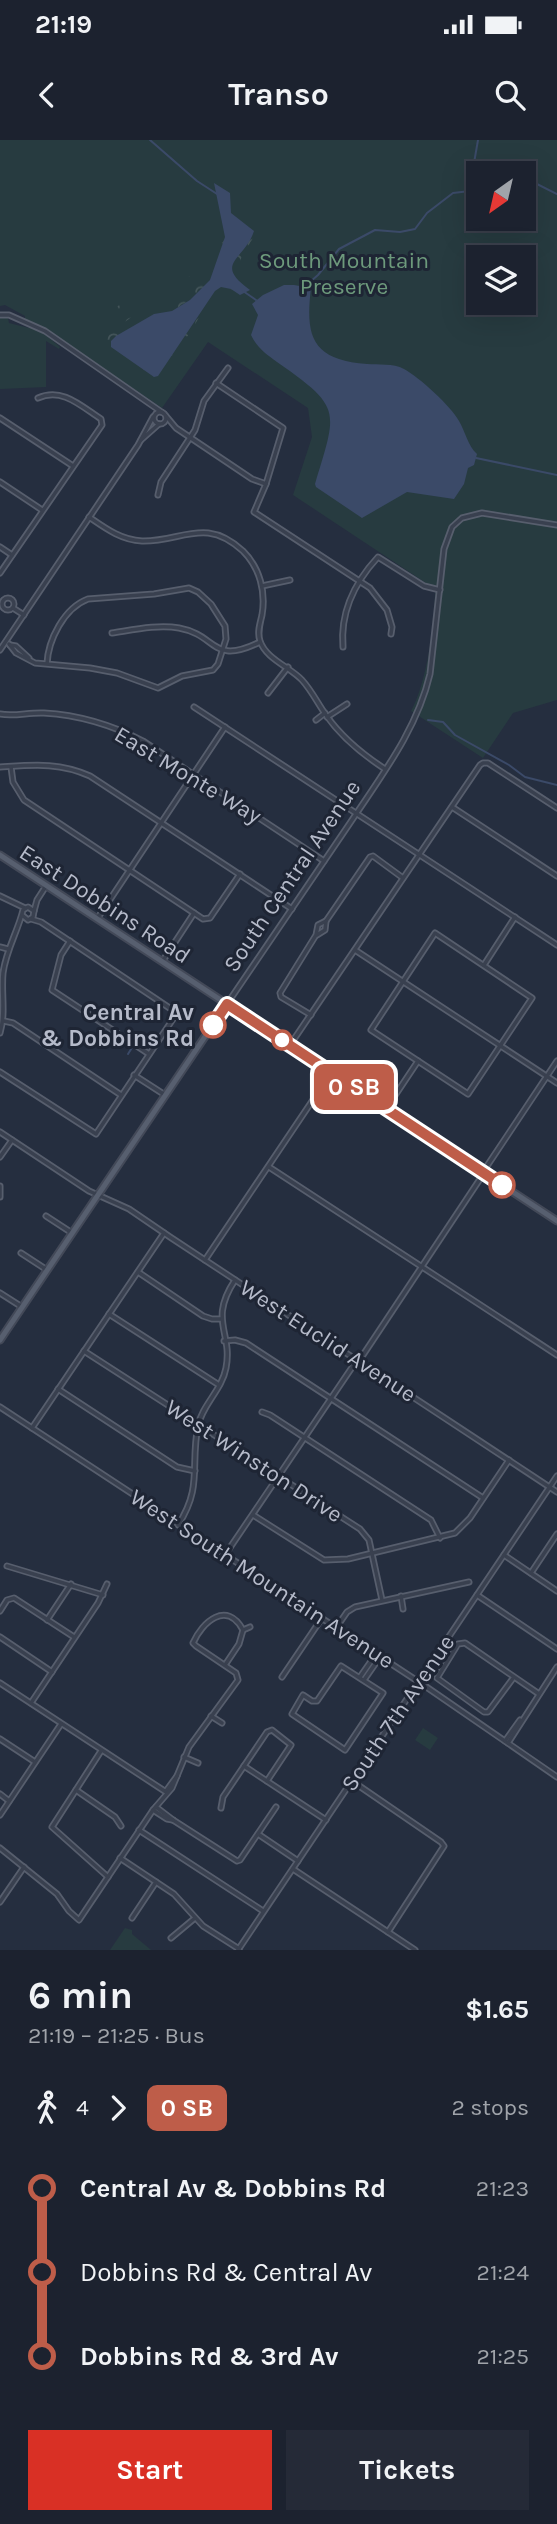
<!DOCTYPE html>
<meta charset="utf-8">
<style>
:root{--surface:#1c222f;--page:#252a37;--text:#f1f3f6;--muted:#a0a4aa;--line:#3a3f4b;--accent:#d93025}
body{margin:0;font-family:Karla,sans-serif;background:var(--page);color:var(--text);height:100vh;display:flex;flex-direction:column;font-size:26px;white-space:nowrap}
*{box-sizing:border-box;margin:0}
p{font-size:23px;color:var(--muted)}
.icon{flex:none;width:38px;height:38px;fill:none;stroke:currentColor;stroke-width:2;stroke-linecap:round;stroke-linejoin:round}
.map{position:relative;height:1810px;overflow:hidden}
.sheet{display:flex;flex-direction:column;background:var(--surface);flex:1}
.sheet>*{flex:none}
.badge{padding:0 14px;border-radius:10px;font-size:24px;line-height:46px}
.needle{width:46px;rotate:214deg}
.controls{position:absolute;left:466px;top:21px;display:grid;gap:14px}
.controls a{display:grid;place-items:center;width:70px;height:70px;border-radius:0px;background:var(--surface);box-shadow:0 7px 28px #0002,0 0 0 2px var(--line);font-size:35px}
.map>.badge{position:absolute;translate:-50% -50%;box-shadow:0 0 0 4px #fff}
.legs{display:flex;align-items:center;gap:10px;height:77px;padding:0 28px;font-size:23px}
.legs p{margin-inline-start:auto}
.summary{display:flex;align-items:center;justify-content:space-between;height:119px;padding:0 28px}
h1{font-size:38px;font-weight:700;line-height:52px}
.action{display:flex;gap:14px;margin-top:auto;padding:14px 28px}
.action a{flex:1;height:80px;border-radius:0px;background:var(--accent);color:#fff;font-size:28px;font-weight:700;line-height:80px;text-align:center}
.action a+a{background:var(--page);color:var(--text)}
ul{padding:0 28px;list-style:none}
li{display:flex;align-items:center;gap:24px;height:84px;font-size:26px}
li i{display:grid;place-items:center;width:10px;height:100%;margin:0 9px;background:currentColor}
li i::after{content:'';width:18px;height:18px;margin:-9px;border:5px solid;border-radius:50%;background:var(--surface)}
li p{margin-inline-start:auto}
li:first-child i{background:linear-gradient(#0000 50%,currentColor 0)}
li:last-child i{background:linear-gradient(currentColor 50%,#0000 0)}
.status{display:flex;justify-content:space-between;align-items:center;height:49px;padding:0 35px;background:var(--surface);direction:ltr}
.status svg{height:19px;fill:currentColor}
header{display:flex;justify-content:space-between;align-items:center;height:91px;padding:0 28px;background:var(--surface);font-size:32px;font-weight:700}
.map>svg:first-child{display:block}
.green{fill:#273b40;fill-rule:evenodd}
.forest{fill:url(#forest-crowns)}
.water{fill:#3b4a68}
.lines{fill:none;stroke-linecap:round;stroke-linejoin:round}
.stream{stroke:#3b4a68;stroke-width:2}
.minor-casing{stroke:#575e6d;stroke-width:7}
.major-casing{stroke:#434958;stroke-width:9}
.minor{stroke:#39404f;stroke-width:3.5}
.major{stroke:#575f6f;stroke-width:5}
.line-1-casing{stroke:#fff;stroke-width:16}
.line-1{stroke:#be5d49;stroke-width:10}
.stop-1-dot{fill:#fff;stroke:#be5d49;stroke-width:3.5}
.labels{text-anchor:middle;dominant-baseline:central;stroke-width:6;stroke-linejoin:round;paint-order:stroke}
.park-label{font-size:23px;fill:#6d9a7c;stroke:#1e2534}
.street-label{font-size:23px;fill:#b6bbca;stroke:#1e2534}
.stop-label{font-size:23px;font-weight:bold;fill:#b6bbca;stroke:#1e2534;text-anchor:end}
</style>
<div class="status"><b>21:19</b><svg viewBox="0 0 49 12"><path d="M0 12V9h3v3zM5 12V6h3v6zM10 12V3h3v9zM15 12V0h3v12zM26 1h20v11H26zM47 4h2v5h-2z"/></svg></div>
<header><svg class="icon" aria-label="back" viewBox="0 0 24 24"><path d="M15 5l-7 7 7 7"/></svg>Transo<svg class="icon" aria-label="search" viewBox="0 0 24 24"><circle cx="10" cy="10" r="6"/><path d="M15 15l6 6"/></svg></header>
<div class="map">
<svg width="557" height="1810" viewBox="0 0 557 1810">
<defs>
<pattern id="forest-crowns" width="20" height="18" patternUnits="userSpaceOnUse" patternTransform="scale(1.75)"><rect width="20" height="18" fill="#273b40"/><path d="M2 6a3 3 0 1 1 6 0M12 15a3 3 0 1 1 6 0" fill="none" stroke="#44555a"/></pattern>
</defs>
<rect width="100%" height="100%" fill="#252e3f"/>
<!-- green -->
<g class="green">
<path d="M0,0H557V560L513,573L483,618L411,571C427,542 435,482 435,449L293,355L312,297L308,268L208,202L162,268L50,192L25,180V176L5,165L0,166ZM478,33H523V79H478ZM478,117H523V163H478Z"/>
<polygon points="0,177 8,178 9,183 29,188 30,186 40,190 60,207 59,209 46,201 46,247 0,249"/>
<polygon points="423,1588 438,1598 430,1610 415,1600"/>
<polygon points="125,1788 132,1790 132,1794 151,1810 110,1810"/>
</g>
<!-- forest -->
<g class="forest">
<path d="M236,63L239,66C242,82 252,82 255,93C247,114 225,128 248,150C207,144 208,167 189,194C179,207 169,220 160,234C147,235 115,212 99,207L97,199C110,193 109,179 115,167L133,160L140,164C136,177 123,183 112,189L117,193L128,194L203,160L230,132L248,96L227,69L231,64Z"/>
<path d="M224,84C227,97 224,105 221,117C211,153 181,167 150,181C157,165 181,159 179,141C186,137 189,137 196,135C209,130 212,116 217,105L223,102Z"/>
</g>
<!-- water -->
<g class="water">
<path d="M214,43L230,53L231,73L254,91C245,120 212,123 250,150L240,155L231,149L221,147L215,151L158,236L154,237L111,207V201L116,196L154,174L172,171L190,160L210,140L225,97Z"/>
<path d="M284,145H294L311,148C305,197 312,220 367,224C378,225 393,223 404,229C419,237 451,266 459,281C465,291 468,306 477,314L474,325L468,328L464,344L454,359L407,352L362,378L316,347L315,344C337,270 343,268 277,222C266,214 257,208 251,195L258,175L252,164L263,155Z"/>
</g>
<g class="lines">
<!-- stream -->
<g class="stream">
<polyline points="150,0 197,41 217,54"/>
<polyline points="478,34 474,23 478,0"/>
<polyline points="523,44 531,41 557,54"/>
<polyline points="303,148 318,135 339,109 375,90 400,92 415,89 427,73 453,53 478,50"/>
<polyline points="243,151 256,160"/>
<polyline points="476,318 557,335"/>
<polyline points="428,580 443,582 455,595 509,625 525,637 557,645"/>
<polyline points="128,914 133,906"/>
</g>
<!-- minor casing -->
<g class="minor-casing">
<g id="minor">
<polyline points="0,175 9,175 45,191 163,273"/>
<polyline points="216,243 283,288 266,344 254,372 370,448 387,470 392,487 391,494"/>
<circle cx="160" cy="278" r="6"/>
<polyline points="166,276 176,288 252,339 266,344"/>
<polyline points="0,278 73,326"/>
<polyline points="141,300 159,284"/>
<polyline points="0,342 42,370"/>
<polyline points="158,355 161,342 195,290 204,261 228,228"/>
<path d="M89,377C105,388 121,400 142,401C182,402 205,376 243,411C260,428 266,452 262,475C260,484 257,492 260,501C266,519 290,527 302,540C312,551 318,564 326,575C342,598 362,614 385,629"/>
<polyline points="0,407 12,415"/>
<path d="M0,433L102,285L101,279C81,266 62,247 38,258"/>
<polyline points="262,446 290,440"/>
<circle cx="8" cy="464" r="6"/>
<polyline points="13,468 24,475"/>
<path d="M112,493C132,490 158,484 179,488C218,495 211,526 260,502"/>
<path d="M9,504L16,513L35,523L90,528L117,533L158,548L182,536L213,530L218,524L226,499L225,486L211,464L198,452L189,448L154,454L88,459C64,468 48,500 47,524"/>
<polyline points="10,505 16,506 29,518"/>
<path d="M343,507C340,472 354,443 378,417L424,446L440,450"/>
<polyline points="0,510 138,305 153,277"/>
<polyline points="268,553 288,527"/>
<polyline points="194,567 557,805"/>
<path d="M0,574C14,577 29,572 44,573C79,575 112,585 143,601L324,721"/>
<polyline points="327,577 347,564"/>
<polyline points="316,580 325,573"/>
<path d="M0,627C33,625 59,622 90,636L292,769"/>
<polyline points="11,627 13,642 24,660 203,779 210,778 240,734"/>
<polyline points="452,667 557,736"/>
<polyline points="0,756 25,768"/>
<polyline points="34,771 37,760 46,746"/>
<polyline points="97,779 225,587"/>
<polygon points="435,793 532,858 468,954 371,890"/>
<polyline points="317,795 325,790 326,781"/>
<polyline points="70,801 61,815 52,850 149,914"/>
<polyline points="0,807 8,809"/>
<polyline points="355,810 557,943"/>
<polyline points="162,822 194,773"/>
<polyline points="484,825 515,777"/>
<path d="M227,864C268,804 309,744 350,683C381,636 417,590 430,534L444,409L452,387L462,378L482,373L557,385"/>
<polyline points="311,875 281,857 280,853 316,795 318,785 326,781 370,717 373,716 403,738"/>
<polyline points="4,881 13,883 121,955"/>
<path d="M0,893C6,873 1,853 3,833C6,810 18,791 23,770L28,767L34,771L33,777L28,780L22,775"/>
<polyline points="290,905 480,625 483,623 488,623 557,668"/>
<polyline points="0,932 96,994 177,873 41,782 31,779"/>
<polyline points="134,935 165,955"/>
<polyline points="386,969 418,921"/>
<polyline points="0,992 89,1051 129,1069 170,1097 557,1352"/>
<polyline points="0,1017 12,1000"/>
<polyline points="269,1027 557,1215"/>
<polyline points="483,1032 557,921"/>
<polyline points="0,1046 0,1057"/>
<polyline points="46,1076 72,1093"/>
<polyline points="21,1113 47,1130"/>
<polyline points="205,1120 331,933"/>
<polyline points="138,1132 203,1176 212,1179 221,1179"/>
<polyline points="0,1153 22,1167"/>
<polyline points="109,1174 219,1245"/>
<polyline points="224,1201 235,1200 246,1203 483,1358"/>
<polyline points="84,1211 360,1389 369,1400 382,1460"/>
<polyline points="359,1221 484,1033"/>
<polyline points="58,1249 177,1327 195,1331"/>
<polyline points="0,1267 425,1546 557,1637"/>
<polyline points="262,1272 270,1275 431,1380 440,1398"/>
<polyline points="32,1288 164,1093"/>
<polyline points="253,1375 324,1420 348,1419 455,1393 470,1378 509,1320"/>
<path d="M178,1385C203,1347 190,1325 198,1286C202,1265 222,1250 226,1228C233,1192 208,1181 235,1140"/>
<polyline points="225,1415 357,1220"/>
<polyline points="504,1415 557,1451"/>
<polyline points="7,1426 103,1455"/>
<polyline points="531,1433 557,1394"/>
<polyline points="477,1455 557,1509"/>
<polyline points="401,1456 403,1469"/>
<polyline points="0,1471 7,1460 14,1458 74,1497"/>
<polyline points="47,1480 71,1444"/>
<polyline points="336,1488 347,1472 355,1467 469,1442"/>
<polyline points="243,1490 250,1487"/>
<polyline points="0,1497 52,1532"/>
<polyline points="225,1525 239,1504 243,1490"/>
<polygon points="341,1526 383,1553 345,1610 292,1574 303,1555 312,1561 317,1561"/>
<polyline points="282,1537 322,1478"/>
<polyline points="360,1537 376,1514"/>
<polyline points="514,1537 488,1572 484,1572 437,1538 458,1504 465,1503 539,1554"/>
<polyline points="364,1540 380,1517"/>
<polyline points="0,1543 166,1652"/>
<polyline points="31,1563 98,1463 107,1444"/>
<polyline points="211,1576 222,1583"/>
<polyline points="0,1599 35,1622"/>
<polyline points="505,1601 520,1580"/>
<polyline points="508,1603 557,1527"/>
<polyline points="101,1611 52,1687 108,1737"/>
<polyline points="184,1617 198,1623"/>
<polyline points="244,1626 326,1680"/>
<polyline points="352,1641 441,1702 444,1706 388,1792"/>
<polyline points="76,1650 115,1677 121,1686"/>
<polyline points="166,1651 177,1636"/>
<polyline points="0,1654 9,1661"/>
<polyline points="156,1667 173,1680 237,1721 240,1720 276,1667"/>
<polyline points="221,1668 223,1657 267,1592 272,1590 291,1605 267,1641"/>
<polyline points="153,1670 167,1679 173,1680"/>
<polyline points="0,1675 61,1584"/>
<polyline points="139,1690 263,1771"/>
<polyline points="258,1694 298,1721"/>
<path d="M0,1708L57,1754L69,1771L79,1780L153,1670L172,1648L189,1607L238,1540L236,1533L196,1506L193,1503C202,1482 227,1460 243,1490"/>
<polyline points="120,1718 174,1754 203,1786 239,1809"/>
<polyline points="293,1729 415,1810"/>
<polyline points="0,1762 24,1727"/>
<polyline points="132,1778 156,1742"/>
<polyline points="171,1798 195,1778"/>
<polyline points="238,1810 557,1336"/>
</g>
</g>
<!-- major casing -->
<g class="major-casing">
<g id="major">
<polyline points="0,715 557,1081"/>
<polyline points="0,1200 227,864"/>
</g>
</g>
<!-- minor -->
<use href="#minor" class="minor"/>
<!-- major -->
<use href="#major" class="major"/>
</g>
<g class="lines">
<!-- line-1 casing -->
<g class="line-1-casing">
<polyline id="line-1" points="213,885 227,864 502,1045"/>
</g>
<!-- line-1 -->
<use href="#line-1" class="line-1"/>
</g>
<!-- markers -->
<g class="stop-1-dot">
<circle cx="213" cy="885" r="12"/>
<circle cx="282" cy="900" r="9"/>
<circle cx="502" cy="1045" r="12"/>
</g>
<g class="labels">
<!-- park labels -->
<g class="park-label">
<text x="344" y="120">South Mountain<tspan x="344" dy="26">Preserve</tspan></text>
</g>
<!-- street labels -->
<g class="street-label">
<text transform="translate(188 635) rotate(31)">East Monte Way</text>
<text transform="translate(292 736) rotate(-56)">South Central Avenue</text>
<text transform="translate(105 764) rotate(33)">East Dobbins Road</text>
<text transform="translate(328 1201) rotate(33)">West Euclid Avenue</text>
<text transform="translate(254 1321) rotate(33)">West Winston Drive</text>
<text transform="translate(262 1439) rotate(33)">West South Mountain Avenue</text>
<text transform="translate(398 1573) rotate(-56)">South 7th Avenue</text>
</g>
<!-- stop labels -->
<g class="stop-label">
<text x="194" y="872">Central Av<tspan x="194" dy="26">&amp; Dobbins Rd</tspan></text>
</g>
</g>
</svg>
<div class="controls">
<a><svg class="needle" viewBox="-14 -14 28 28"><path d="M0-13l5 13h-10z" fill="#e53935"/><path d="M0 13l5-13h-10z" fill="#a0a4aa"/></svg></a>
<a><svg class="icon" aria-label="layers" viewBox="0 0 24 24"><path d="M12 4l9 5-9 5-9-5zM3 14l9 5 9-5"/></svg></a>
</div>
<b class="badge" style="left:354px;top:947px;background:#be5d49;color:#fff">0 SB</b>
</div>
<section class="sheet">
<div class="summary"><div><h1>6 min</h1><p>21:19 – 21:25 · Bus</p></div><b>$1.65</b></div>
<div class="legs"><svg class="icon" aria-label="walk" viewBox="0 0 24 24"><circle cx="13" cy="4" r="2"/><path d="M13 8l-2 6 4 7M11 14l-3 7M7 12l3-4h3l4 4"/></svg>4<svg class="icon" aria-label="forward" viewBox="0 0 24 24"><path d="M9 5l7 7-7 7"/></svg><b class="badge" style="background:#be5d49;color:#fff">0 SB</b><p>2 stops</p></div>
<ul>
<li><i style="color:#be5d49"></i><b>Central Av &amp; Dobbins Rd</b><p>21:23</p></li>
<li><i style="color:#be5d49"></i><span>Dobbins Rd &amp; Central Av</span><p>21:24</p></li>
<li><i style="color:#be5d49"></i><b>Dobbins Rd &amp; 3rd Av</b><p>21:25</p></li>
</ul>
<div class="action"><a>Start</a><a>Tickets</a></div>
</section>
